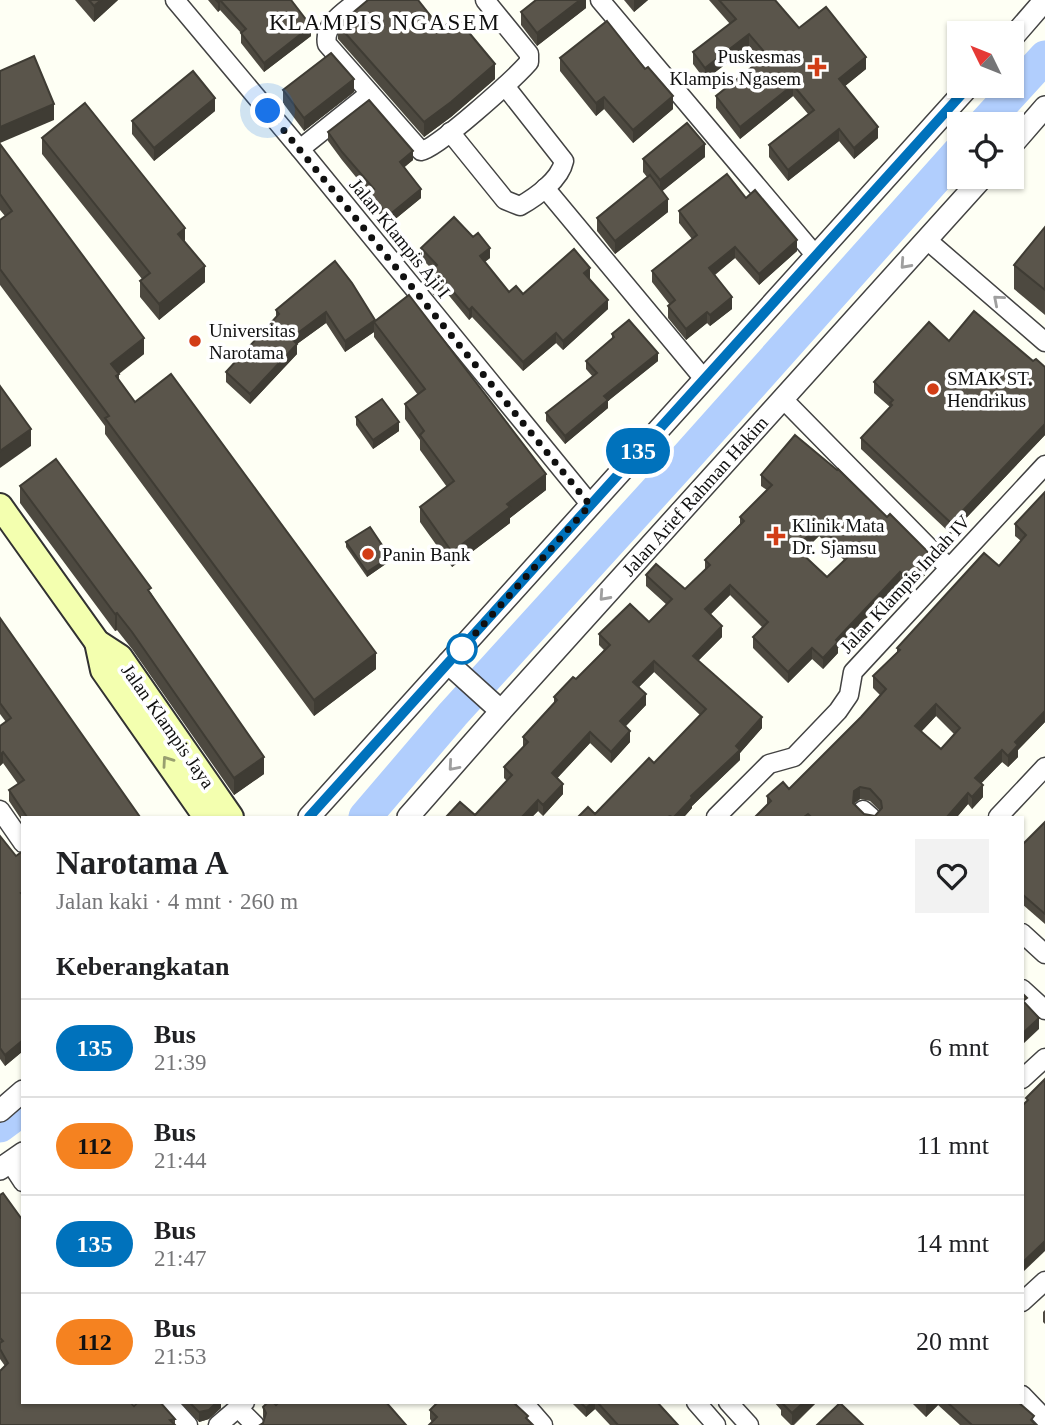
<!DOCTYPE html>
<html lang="id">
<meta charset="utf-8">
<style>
:root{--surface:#fff;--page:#f2f2f2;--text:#202124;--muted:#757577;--line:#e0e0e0}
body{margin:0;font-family:"Times New Roman",serif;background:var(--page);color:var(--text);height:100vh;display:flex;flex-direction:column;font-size:26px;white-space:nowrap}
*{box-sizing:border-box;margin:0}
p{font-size:23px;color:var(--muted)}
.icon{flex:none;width:38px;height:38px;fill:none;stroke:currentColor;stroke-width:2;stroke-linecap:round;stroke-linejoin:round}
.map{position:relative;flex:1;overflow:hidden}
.sheet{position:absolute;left:21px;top:816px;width:1003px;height:588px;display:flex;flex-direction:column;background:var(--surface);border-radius:0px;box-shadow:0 2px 5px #0004}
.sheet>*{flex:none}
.badge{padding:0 14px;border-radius:23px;font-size:24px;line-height:46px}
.needle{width:46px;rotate:313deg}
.fabs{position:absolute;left:947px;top:21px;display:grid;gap:14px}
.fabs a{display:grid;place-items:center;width:77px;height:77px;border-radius:0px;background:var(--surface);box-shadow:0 2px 5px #0004;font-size:35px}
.you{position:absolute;width:35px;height:35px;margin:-18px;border:5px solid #fff;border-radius:50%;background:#1a73e8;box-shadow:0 0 0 10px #1a73e833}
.map>.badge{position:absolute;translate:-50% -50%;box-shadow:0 0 0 4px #fff}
h2{padding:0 35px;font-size:26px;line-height:63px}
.round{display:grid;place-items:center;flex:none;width:74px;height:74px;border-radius:0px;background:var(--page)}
.headline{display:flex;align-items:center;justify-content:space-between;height:119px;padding:0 35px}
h1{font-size:33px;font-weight:600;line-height:52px}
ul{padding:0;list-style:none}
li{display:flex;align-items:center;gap:21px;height:98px;padding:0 35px;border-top:2px solid var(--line)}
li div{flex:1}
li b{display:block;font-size:26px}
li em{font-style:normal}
li .badge{min-width:77px;font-weight:700;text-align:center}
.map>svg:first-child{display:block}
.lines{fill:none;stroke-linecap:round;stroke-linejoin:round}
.river{stroke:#b1cefd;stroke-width:33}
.minor-casing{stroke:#434343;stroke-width:21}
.tertiary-casing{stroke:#434343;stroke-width:24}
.secondary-casing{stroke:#323232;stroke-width:28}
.minor{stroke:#fff;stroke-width:18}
.tertiary{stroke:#fff;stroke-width:21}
.secondary{stroke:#f3ffaf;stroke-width:24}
.wall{fill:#4d4940;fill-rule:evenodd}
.shaded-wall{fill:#3f3c34}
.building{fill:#5a554b;stroke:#3f3c34;stroke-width:2;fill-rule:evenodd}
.oneway{stroke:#9f9f9f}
.oneway2{stroke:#989f6f}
.line-casing{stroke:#fff;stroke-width:16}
.line{stroke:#0072bc;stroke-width:10}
.walk{stroke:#101010;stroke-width:7;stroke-dasharray:0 12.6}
.poi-dot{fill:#d23d16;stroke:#fff;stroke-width:2.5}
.stop-dot{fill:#fff;stroke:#0072bc;stroke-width:3.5}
.labels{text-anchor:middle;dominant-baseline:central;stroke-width:7;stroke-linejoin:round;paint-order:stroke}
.poi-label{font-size:19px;fill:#101010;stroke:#fff;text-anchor:start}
.street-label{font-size:19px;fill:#101010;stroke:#fff}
.quarter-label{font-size:23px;letter-spacing:2px;fill:#101010;stroke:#fff}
</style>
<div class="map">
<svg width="1045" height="1425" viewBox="0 0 1045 1425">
<rect width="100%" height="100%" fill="#fefff4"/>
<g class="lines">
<!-- river -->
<g class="river">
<polyline points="984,124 1045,57"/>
<polyline points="365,817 453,714 684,460 959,152"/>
<polyline points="0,1126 23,1109"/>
</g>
<!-- minor casing -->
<g class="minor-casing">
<g id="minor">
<polyline points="175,0 300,149 590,504"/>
<path d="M359,0C345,11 323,24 327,44L421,151C437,149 515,78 529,62V54L485,0"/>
<polyline points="600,0 816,256"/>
<path d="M450,132L505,200L520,206C536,197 560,180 564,161L505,86"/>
<polyline points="300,149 370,93"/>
<polyline points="545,188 704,379"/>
<polyline points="927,240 1045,342"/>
<polyline points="783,399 949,568"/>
<polyline points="0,810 23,843"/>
<polyline points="863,810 871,817"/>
<polyline points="716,817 769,764 794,757 838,711 849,695 853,672 1045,465"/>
<polyline points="998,817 1045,767"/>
<polyline points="1022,933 1045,954"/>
<polyline points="1022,989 1045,1010"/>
<polyline points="1022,1079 1045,1058"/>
<polyline points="10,1162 23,1182"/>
<polyline points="1022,1302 1045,1281"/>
<polyline points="1022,1395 1045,1419"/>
<polyline points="167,1402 188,1425"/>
<polyline points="523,1402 543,1425"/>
<polyline points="696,1402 716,1425"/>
<polyline points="728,1402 749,1425"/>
<polyline points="238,1408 255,1425"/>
<polyline points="218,1425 245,1402"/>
</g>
</g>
<!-- tertiary casing -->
<g class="tertiary-casing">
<g id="tertiary">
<polyline points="1012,38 1045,0"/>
<polyline points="1012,145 1045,107"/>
<polyline points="448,663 501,711"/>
<polyline points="309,817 969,86"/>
<polyline points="408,817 501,711 983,177"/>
<polyline points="0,1111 23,1091"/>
<polyline points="0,1169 23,1153"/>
</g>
</g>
<!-- secondary casing -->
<g class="secondary-casing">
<g id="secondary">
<polyline points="0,506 97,642 120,657 231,817"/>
<polyline points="97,642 103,670 206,817"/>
</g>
</g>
<!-- minor -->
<use href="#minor" class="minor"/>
<!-- tertiary -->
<use href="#tertiary" class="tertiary"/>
<!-- secondary -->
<use href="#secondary" class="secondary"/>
</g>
<!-- wall -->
<g class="wall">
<polygon points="75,0 118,0 94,22"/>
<polygon points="208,0 291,0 311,36 264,72 241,43 241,33 220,10 218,12"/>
<polygon points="586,0 586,8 537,46 521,25 521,12"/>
<polygon points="624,0 648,0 634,12"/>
<polygon points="709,0 775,0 799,28 866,69 845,86 878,138 854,159 839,141 788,181 769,157 769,145 808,114 793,96 740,139 716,108 716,96 761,60 749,46 705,80 693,64 693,52 730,24"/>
<polygon points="338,25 441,29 495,79 451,117 424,137 338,39"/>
<polygon points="560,58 673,109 633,143 604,109 596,116 560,71"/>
<polygon points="283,90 354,92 304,131 283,103"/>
<polygon points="215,111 154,161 132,134 132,121"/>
<polygon points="328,132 413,160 404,167 421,198 388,225 369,201 369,193 342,160 328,141"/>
<polygon points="42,138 185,242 205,282 159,320 140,297 140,281 142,279 42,154"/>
<polygon points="0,144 144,354 119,374 119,380 135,402 376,669 314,716 105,434 105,426 0,285 0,220 5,216 0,210"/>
<polygon points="705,157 662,191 668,212 615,254 597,231 597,218 647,177 643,172 643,159"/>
<polygon points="746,198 797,251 759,285 735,258 715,275 732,309 710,326 707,323 686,340 668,318 668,306 670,305 652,282 652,271 692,239 679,223 679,211"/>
<polygon points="1045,227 1045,315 1014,289 1014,265"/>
<polygon points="421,248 490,258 484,262 509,292 523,294 590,278 589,279 608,309 563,350 556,343 523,371 472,317 469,320 446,292 437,299 425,284 425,275 432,269 421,258"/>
<polygon points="335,261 375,321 546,490 510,518 510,523 452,567 420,522 420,507 447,487 420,450 420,440 405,419 405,404 418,395 374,337 374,332 345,352 326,323 297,344 297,354 250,404 226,382 226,372 276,318 276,310"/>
<polygon points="612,334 658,361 608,401 608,408 565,444 546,421 546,413 593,377 586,369 586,361 612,339"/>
<polygon points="949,341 1033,361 1045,367 1045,435 951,534 861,449 861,438 890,407 874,393 874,382"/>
<polygon points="356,417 399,431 373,449 356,425"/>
<path d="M761,475L932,567L910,592L900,583L838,648V653L823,669L812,659L788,683L753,648V637L763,628L730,595L710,615L722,637L698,661L762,728L740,753V760L692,806V808L684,817H578L595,814L654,763L700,715L654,672L639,687L646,705L625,727L630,742L611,763L590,743L557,778L563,794L543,816L538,811L532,817H446L475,815L507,781L504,778V767L523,748V737L554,704V697L576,679L604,650L599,645V634L649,622L667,605L646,586V575L685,589L705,570V560L740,524V517L767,490L761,486ZM819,536L844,560L827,577L801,553Z"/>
<polygon points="20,486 151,593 264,774 234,795 132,649 117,630 115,631 20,503"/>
<path d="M1045,492V722L1018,750V757L1008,767L1002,762L981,783L983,797L972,809L968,804L957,817H755L767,805V796L789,789L861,717L880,695L873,688V676L897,652V648L999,566L1021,541L1015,536V524ZM936,716L954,734L941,749L921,732ZM860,799L870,801L880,811L875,816L864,814L854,804Z"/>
<polygon points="346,542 390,561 367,577 346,547"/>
<polygon points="0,618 140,817 23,817 23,822 9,801 9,790 18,784 3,763 0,766 6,722 0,714"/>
<polygon points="1045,822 1045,924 1022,904 1022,845"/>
<polygon points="0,836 16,856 23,851 23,1051 5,1066 0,1059"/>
<polygon points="3,1193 21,1218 23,1218 23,1402 130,1402 134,1406 138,1402 160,1402 175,1419 175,1425 0,1425 0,1371 5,1366 0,1359 0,1195"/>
<polygon points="1045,1310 1045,1324 1043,1322 1043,1312"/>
<polygon points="180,1402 221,1402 221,1408 209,1419 199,1422"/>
<polygon points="571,1402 657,1402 678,1425 610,1425 595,1409 586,1417"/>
<polygon points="774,1402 817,1402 794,1425 791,1425 781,1415 781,1410"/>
<polygon points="911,1402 1018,1402 1036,1425 960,1425 938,1405 926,1417"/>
<polygon points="276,1405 263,1423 264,1420 263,1417 263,1407"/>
<polygon points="430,1410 528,1421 432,1422 430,1419"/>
</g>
<!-- shaded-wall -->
<g class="shaded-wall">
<polygon points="101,0 118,0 94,22 94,6"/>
<polygon points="220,0 220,10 218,12 218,2"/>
<polygon points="580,0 586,0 586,8 537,46 537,33"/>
<polygon points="634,0 648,0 634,12"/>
<polygon points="311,26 311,36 264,72 264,63"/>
<polygon points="749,34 749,46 705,80 705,68"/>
<polygon points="866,57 866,69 839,91 839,79"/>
<polygon points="495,64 495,79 451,117 424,137 424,122"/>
<polygon points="354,79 354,92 304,131 304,118"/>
<polygon points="793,85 793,96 740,139 740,127"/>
<polygon points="673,96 673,109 633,143 633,130"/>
<polygon points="604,97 604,109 596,116 596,103"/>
<polygon points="215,98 215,111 154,161 154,148"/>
<polygon points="54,104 54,120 0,143 0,127"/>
<polygon points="878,127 878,138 854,159 854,148"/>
<polygon points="839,129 839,141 788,181 788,170"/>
<polygon points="705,144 705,157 660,193 660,180"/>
<polygon points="413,151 413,160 400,171 400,162"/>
<polygon points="421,189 421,198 388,225 388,216"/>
<polygon points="668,199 668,212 615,254 615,241"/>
<polygon points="185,228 185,245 178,234"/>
<polygon points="797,240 797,251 759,285 759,274"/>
<polygon points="735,247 735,258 709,279 709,268"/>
<polygon points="490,248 490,258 480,266 480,256"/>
<polygon points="205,266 205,282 159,320 159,304"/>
<polygon points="590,268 590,278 584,283 584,273"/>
<polygon points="446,283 446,292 437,299 437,289"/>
<polygon points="732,297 732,309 710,326 710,315"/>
<polygon points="608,300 608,309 563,350 563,341"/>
<polygon points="472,307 472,317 469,320 469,310"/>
<polygon points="326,312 326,323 297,344 297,354 250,404 250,394 291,338"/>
<polygon points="707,312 707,323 686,340 686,329"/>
<polygon points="375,320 374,322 374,332 345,352 345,341"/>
<polygon points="556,333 556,343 523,371 523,362"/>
<polygon points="144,338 144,354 111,379 111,364"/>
<polygon points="658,353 658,361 608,401 608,408 565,444 565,436 604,396"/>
<polygon points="399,422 399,431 373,449 373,440"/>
<polygon points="1045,424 1045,435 951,534 951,523"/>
<polygon points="31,429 31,446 0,468 0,451"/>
<polygon points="546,474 546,490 510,518 510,523 452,567 452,552 507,504"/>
<polygon points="819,525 819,536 796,559 796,548"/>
<polygon points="932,556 932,567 910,592 910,581"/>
<polygon points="390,557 390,561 367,577 367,572"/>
<polygon points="900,572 900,583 838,648 838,653 823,669 823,658 836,640"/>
<polygon points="730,585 730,595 705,620 705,609"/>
<polygon points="117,613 117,630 115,631 115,614"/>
<polygon points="722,626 722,637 693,666 693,656"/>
<polygon points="812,648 812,659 788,683 788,672"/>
<polygon points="376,653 376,669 314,716 314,700"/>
<polygon points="654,661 654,672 633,693 633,682"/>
<polygon points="646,694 646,705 620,732 620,721"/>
<polygon points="936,704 936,716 915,738 915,726"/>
<polygon points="1045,711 1045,722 1018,750 1018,757 1008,767 1008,756 1015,742"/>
<polygon points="762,717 762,728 740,753 740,760 692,806 692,808 684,817 674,817 691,796"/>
<polygon points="630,731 630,742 611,763 611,752"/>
<polygon points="590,732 590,743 552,784 552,773"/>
<polygon points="1002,750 1002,762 975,790 975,778"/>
<polygon points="3,752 3,763 0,766 0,755"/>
<polygon points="264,757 264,774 234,795 234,778"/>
<polygon points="563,784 563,794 543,816 543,805"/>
<polygon points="983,785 983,797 972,809 972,797"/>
<polygon points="860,787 860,799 854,803 853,814 854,791"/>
<polygon points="968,793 968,804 957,817 947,817"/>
<polygon points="538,800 538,811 532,817 522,817"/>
<polygon points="1039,1018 1039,1029 1022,1045 1022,1034"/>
<polygon points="23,1040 23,1051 5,1066 5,1055"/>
<polygon points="1045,1241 1045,1251 1022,1273 1022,1263"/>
<polygon points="217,1402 221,1402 221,1408 209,1419 199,1422 199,1412"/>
<polygon points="593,1402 595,1402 595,1409 586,1417 586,1408"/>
<polygon points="804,1402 817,1402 792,1425 792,1413"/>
<polygon points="929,1402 938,1402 938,1405 926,1417 926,1405"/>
</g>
<!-- building -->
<g class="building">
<polygon points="89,0 101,0 94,6"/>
<polygon points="216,0 291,0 311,26 264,63 241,33 246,29 220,0 218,2"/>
<polygon points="368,0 418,0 441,29 456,17 495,64 451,102 424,122 338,25"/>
<polygon points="536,0 580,0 537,33 521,12"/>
<polygon points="719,0 775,0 799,28 826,7 866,57 839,79 878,127 854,148 839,129 788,170 769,145 814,110 793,85 740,127 716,96 767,55 749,34 705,68 693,52 736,19"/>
<polygon points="607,21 645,69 648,67 673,96 633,130 604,97 596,103 560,58"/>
<polygon points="331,53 354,79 304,118 283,90"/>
<polygon points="34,56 54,104 0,127 0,71"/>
<polygon points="193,71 215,98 154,148 132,121"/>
<polygon points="369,100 413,151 400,162 421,189 388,216 369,192 374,189 342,152 328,132"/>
<polygon points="85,103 185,228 178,234 205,266 159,304 140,281 150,273 42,138"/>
<polygon points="687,123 705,144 660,180 643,159"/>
<polygon points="0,144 144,338 111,364 119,374 116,376 135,402 171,374 376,653 314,700 105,418 109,416 0,269 0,220 12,211 0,194"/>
<polygon points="727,174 746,198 755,190 797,240 759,274 735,247 709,268 732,297 710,315 707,312 686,329 668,306 675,300 652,271 697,235 679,211"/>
<polygon points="650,175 668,199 615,241 597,218"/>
<polygon points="454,217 473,237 478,233 490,248 480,256 509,292 516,286 523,294 574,249 590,268 584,273 608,300 563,341 556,333 523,362 472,307 469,310 446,283 437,289 425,275 437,265 421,248"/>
<polygon points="1045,227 1045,290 1014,265"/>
<polygon points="335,261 352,283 375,320 345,341 326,312 291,338 297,344 250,394 226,372 279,314 276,310"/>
<polygon points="409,295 546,474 507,504 510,507 452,552 420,507 454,481 420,435 424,431 405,404 425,389 374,322"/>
<polygon points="974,311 1033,361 1036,359 1045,367 1045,424 951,523 861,438 892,405 890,403 893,400 874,382 929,322 949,341"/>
<polygon points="629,320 658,353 604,396 608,400 565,436 546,413 597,373 586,361 614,337 612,334"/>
<polygon points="0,386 31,429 0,451"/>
<polygon points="382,399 399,422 373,440 356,417"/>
<path d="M795,435L837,470L838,469L887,517L890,514L932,556L910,581L900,572L836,640L838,642L823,658L812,648L788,672L753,637L768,622L730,585L705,609L722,626L693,656L762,717L736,746L740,750L691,796L692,798L674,817H672L670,816L668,817H578L588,807L595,814L649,758L654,763L706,709L654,661L633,682L646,694L620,721L630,731L611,752L590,732L552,773L563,784L543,805L538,800L522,817H446L460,802L475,815L512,775L504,767L528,742L523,737L557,700L554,697L573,677L576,679L610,645L599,634L630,604L649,622L672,599L646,575L656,564L685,589L710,565L705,560L744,521L740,517L772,485L761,475ZM819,525L850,555L827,577L796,548Z"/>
<polygon points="56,459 151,588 148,590 264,757 234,778 132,632 117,613 115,614 20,486"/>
<path d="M1045,492V711L1015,742L1018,745L1008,756L1002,750L975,778L983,785L972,797L968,793L947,817H811L808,814L804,817H755L771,801L767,796L783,782L789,789L861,717L886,689L873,676L900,650L897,648L984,553L999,566L1026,535L1015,524ZM936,704L960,728L941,749L915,726ZM860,787L870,789L881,801L882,808L875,816L864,814L853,803L854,791Z"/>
<polygon points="370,527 390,557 367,572 346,542"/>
<polygon points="0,618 140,817 27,817 9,790 24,780 3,752 0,755 0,726 11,718 0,703"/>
<polygon points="1045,822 1045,914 1022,894 1022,845"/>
<polygon points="0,836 16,856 23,851 23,892 21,893 23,895 23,1040 5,1055 0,1048"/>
<polygon points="1022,993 1027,998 1023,1001 1039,1018 1022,1034"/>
<polygon points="1045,1079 1045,1241 1022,1263 1022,1106 1028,1100 1026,1098"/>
<polygon points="3,1193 21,1218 23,1218 23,1402 130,1402 134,1406 138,1402 160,1402 175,1419 170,1420 175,1425 0,1425 0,1371 8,1363 0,1349 0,1343 3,1341 0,1338 0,1195"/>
<polygon points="189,1402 217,1402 209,1410 199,1412"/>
<polygon points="268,1402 273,1402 276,1405 279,1402 386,1402 406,1425 260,1425 263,1423 266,1413 263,1407"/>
<polygon points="438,1402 513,1402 528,1416 526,1418 533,1425 429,1425 437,1417 430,1410"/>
<polygon points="580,1402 593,1402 586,1408"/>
<polygon points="597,1402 657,1402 678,1425 618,1425"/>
<polygon points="781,1402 804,1402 792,1413"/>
<polygon points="947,1402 1018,1402 1034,1416 1031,1420 1036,1425 972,1425"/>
<polygon points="840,1403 863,1425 817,1425"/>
</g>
<!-- one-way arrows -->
<defs><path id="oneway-chevron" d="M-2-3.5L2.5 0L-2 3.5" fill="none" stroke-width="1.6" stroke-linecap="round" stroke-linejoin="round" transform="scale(1.75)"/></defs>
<g class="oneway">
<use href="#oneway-chevron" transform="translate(905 264) rotate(132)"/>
<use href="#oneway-chevron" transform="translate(998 300) rotate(-139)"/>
<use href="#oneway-chevron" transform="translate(604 596) rotate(132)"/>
<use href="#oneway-chevron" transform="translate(453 766) rotate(131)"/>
</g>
<use class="oneway2" href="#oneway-chevron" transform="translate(167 761) rotate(-125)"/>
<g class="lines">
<!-- line casing -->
<g class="line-casing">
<polyline id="line" points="309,817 969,86"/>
</g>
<!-- line -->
<use href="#line" class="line"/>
<!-- walk -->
<polyline class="walk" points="268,111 590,505 458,653 462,649"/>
</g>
<!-- markers -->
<g class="poi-dot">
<path d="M813.5 56.5h7v7h7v7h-7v7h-7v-7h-7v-7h7z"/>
<circle cx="195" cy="341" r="7"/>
<circle cx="933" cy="389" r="7"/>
<path d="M772.5 525.5h7v7h7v7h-7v7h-7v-7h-7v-7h7z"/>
<circle cx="368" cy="554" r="7"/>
</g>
<circle class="stop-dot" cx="462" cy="649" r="14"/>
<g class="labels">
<!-- poi labels -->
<g class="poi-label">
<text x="801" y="56" text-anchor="end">Puskesmas<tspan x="801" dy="22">Klampis Ngasem</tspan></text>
<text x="209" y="330">Universitas<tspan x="209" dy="22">Narotama</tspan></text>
<text x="947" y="378">SMAK ST.<tspan x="947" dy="22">Hendrikus</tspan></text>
<text x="792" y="525">Klinik Mata<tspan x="792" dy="22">Dr. Sjamsu</tspan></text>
<text x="382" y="554">Panin Bank</text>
</g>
<!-- street labels -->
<g class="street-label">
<text transform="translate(400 238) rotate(51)">Jalan Klampis Aji I</text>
<text transform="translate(695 496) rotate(-48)">Jalan Arief Rahman Hakim</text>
<text transform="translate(905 584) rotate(-47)">Jalan Klampis Indah IV</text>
<text transform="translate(168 726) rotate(55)">Jalan Klampis Jaya</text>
</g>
<!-- quarter labels -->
<g class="quarter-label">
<text x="385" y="22">KLAMPIS NGASEM</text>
</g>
</g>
</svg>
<div class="fabs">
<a><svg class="needle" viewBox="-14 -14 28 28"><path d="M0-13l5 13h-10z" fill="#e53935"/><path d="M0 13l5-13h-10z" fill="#757577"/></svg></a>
<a><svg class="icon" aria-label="locate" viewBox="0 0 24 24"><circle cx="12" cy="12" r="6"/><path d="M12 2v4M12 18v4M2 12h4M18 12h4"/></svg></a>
</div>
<div class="you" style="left:268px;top:111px"></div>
<b class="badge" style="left:638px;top:451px;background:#0072bc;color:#fff">135</b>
<section class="sheet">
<div class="headline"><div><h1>Narotama A</h1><p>Jalan kaki · 4 mnt · 260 m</p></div><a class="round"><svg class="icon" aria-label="heart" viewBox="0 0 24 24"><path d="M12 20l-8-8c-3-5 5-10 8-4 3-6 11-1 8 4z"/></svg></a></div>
<h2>Keberangkatan</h2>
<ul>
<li><span class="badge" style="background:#0072bc;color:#fff">135</span><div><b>Bus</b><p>21:39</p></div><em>6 mnt</em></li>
<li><span class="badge" style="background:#f58220;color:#111">112</span><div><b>Bus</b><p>21:44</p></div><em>11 mnt</em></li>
<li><span class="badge" style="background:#0072bc;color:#fff">135</span><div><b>Bus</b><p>21:47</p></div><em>14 mnt</em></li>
<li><span class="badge" style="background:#f58220;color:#111">112</span><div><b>Bus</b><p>21:53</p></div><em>20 mnt</em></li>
</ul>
</section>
</div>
